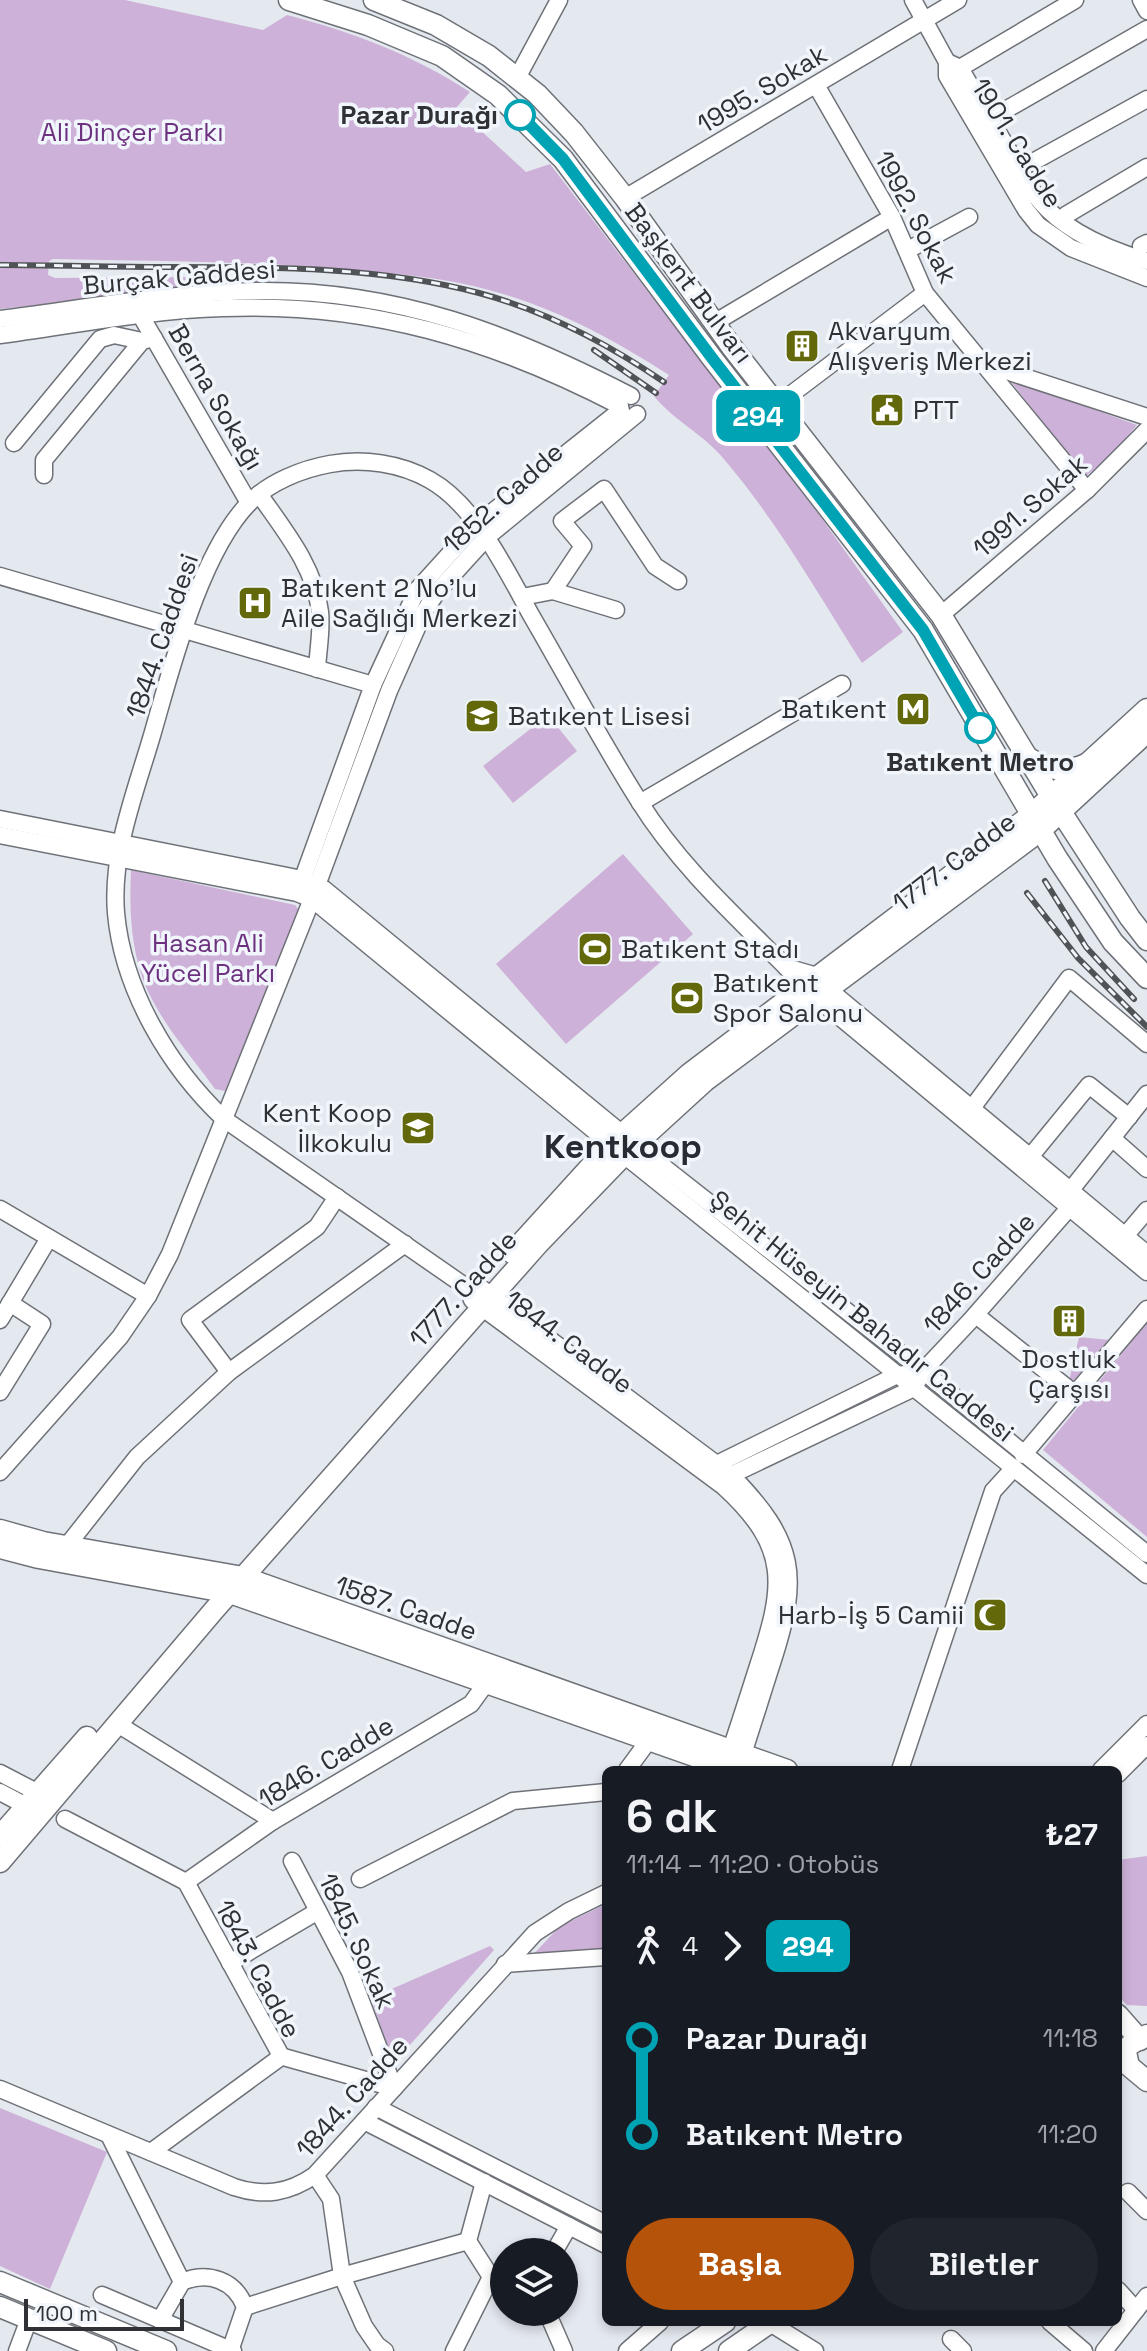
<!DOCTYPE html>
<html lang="tr">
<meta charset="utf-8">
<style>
:root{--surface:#171b24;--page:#20242c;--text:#f1f3f6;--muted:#9ea1a6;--accent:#b45309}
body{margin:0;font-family:"Space Grotesk",sans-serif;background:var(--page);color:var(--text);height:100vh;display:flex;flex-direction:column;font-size:30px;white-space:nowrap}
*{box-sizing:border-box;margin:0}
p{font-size:26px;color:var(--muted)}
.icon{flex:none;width:44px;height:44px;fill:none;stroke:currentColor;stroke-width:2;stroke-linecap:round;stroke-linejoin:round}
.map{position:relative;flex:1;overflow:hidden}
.details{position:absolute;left:602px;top:1766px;width:520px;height:560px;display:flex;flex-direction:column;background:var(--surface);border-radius:12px;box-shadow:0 4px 12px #0003}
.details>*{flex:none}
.badge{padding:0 16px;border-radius:12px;font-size:28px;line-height:52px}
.fabs{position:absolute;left:490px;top:2238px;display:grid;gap:16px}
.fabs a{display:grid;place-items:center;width:88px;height:88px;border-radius:50%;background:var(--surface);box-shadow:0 4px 12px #0003;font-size:40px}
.scale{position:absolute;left:24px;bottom:20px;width:160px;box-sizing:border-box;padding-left:8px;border:4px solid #2f3134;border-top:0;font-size:22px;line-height:28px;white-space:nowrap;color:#2f3134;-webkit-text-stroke:6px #f1f5fc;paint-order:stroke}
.map>.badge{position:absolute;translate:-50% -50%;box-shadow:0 0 0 4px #fff}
.legs{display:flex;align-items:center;gap:12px;height:88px;padding:0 24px;font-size:26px}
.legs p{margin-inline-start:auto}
.overview{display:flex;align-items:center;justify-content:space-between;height:136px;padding:0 24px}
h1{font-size:44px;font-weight:600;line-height:60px}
.cta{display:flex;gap:16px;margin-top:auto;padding:16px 24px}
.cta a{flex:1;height:92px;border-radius:48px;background:var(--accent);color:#fff;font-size:32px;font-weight:600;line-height:92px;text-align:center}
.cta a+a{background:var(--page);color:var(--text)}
ul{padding:0 24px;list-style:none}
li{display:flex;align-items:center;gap:28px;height:96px;font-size:30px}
li i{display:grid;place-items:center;width:12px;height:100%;margin:0 10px;background:currentColor}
li i::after{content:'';width:20px;height:20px;margin:-10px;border:6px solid;border-radius:50%;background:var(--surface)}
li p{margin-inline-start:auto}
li:first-child i{background:linear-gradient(#0000 50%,currentColor 0)}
li:last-child i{background:linear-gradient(currentColor 50%,#0000 0)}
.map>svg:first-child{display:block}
.green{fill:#ceb1d8}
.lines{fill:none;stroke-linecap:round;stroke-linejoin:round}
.minor-casing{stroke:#6e7278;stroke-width:19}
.major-casing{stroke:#6e7278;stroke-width:23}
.minor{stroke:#fff;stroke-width:16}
.major{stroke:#fff;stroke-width:20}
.rail-casing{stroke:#505356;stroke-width:6}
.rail{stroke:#f1f5fc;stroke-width:3;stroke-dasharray:9;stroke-linecap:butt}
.line-1-casing{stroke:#fff;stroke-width:18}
.line-1{stroke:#00a3b4;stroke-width:12}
.stop-1-dot{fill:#fff;stroke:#00a3b4;stroke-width:4}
.labels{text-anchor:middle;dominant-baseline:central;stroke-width:7;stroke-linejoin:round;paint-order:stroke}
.street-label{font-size:26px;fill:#2f3134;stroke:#f1f5fc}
.stop-label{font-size:26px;font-weight:bold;fill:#2f3134;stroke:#f1f5fc;text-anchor:end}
.park-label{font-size:26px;fill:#6d327f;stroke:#f1f5fc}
.poi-label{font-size:26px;fill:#2f3134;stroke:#f1f5fc;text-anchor:start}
.district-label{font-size:34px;font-weight:bold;fill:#282b31;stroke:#f1f5fc}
</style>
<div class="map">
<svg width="1147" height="2351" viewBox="0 0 1147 2351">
<rect width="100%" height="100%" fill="#e4e8ef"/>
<!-- green -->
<g class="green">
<path d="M0,0H125L263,30L287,15C353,32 413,55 470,92L456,108L526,172L550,164L820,516L903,632L862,663C818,594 777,521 723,458C703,434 673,420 654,396L669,375C613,339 554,307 489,290C442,277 392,273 344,269C247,261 150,261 53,259L49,261L48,275L55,278L195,277L279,280L0,309Z"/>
<polygon points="1009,379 1137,425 1112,454 1085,477"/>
<polygon points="548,715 577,751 513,803 483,766"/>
<polygon points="623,854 693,934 566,1044 496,964"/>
<path d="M131,870L295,905L299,910L225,1091L215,1089C195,1061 170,1033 154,1003C131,962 129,915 131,870Z"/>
<polygon points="1147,1323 1147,1537 1043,1450"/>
<polygon points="1079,1337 1110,1340 1071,1389 1068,1386"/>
<polygon points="1147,1856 1147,2006 1127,2005 1118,1996 1118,1860"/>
<polygon points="606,1904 606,1953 529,1959 560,1926"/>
<polygon points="490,1946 494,1950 393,2064 371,1998"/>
<polygon points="0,2108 107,2152 50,2289 0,2266"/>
</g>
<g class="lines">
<!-- minor casing -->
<g class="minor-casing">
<g id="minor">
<polyline points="913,0 947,62 947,76 1026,210 1038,225 1071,248 1147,278"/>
<polyline points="1141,0 1147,11"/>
<path d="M947,62L960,68L1035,195C1061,230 1106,249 1147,261"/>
<polyline points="960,68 1075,0"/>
<polyline points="517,78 559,0"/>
<polyline points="816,85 892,217 925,293 1087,490"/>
<polyline points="1002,112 1147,29"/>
<polyline points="1031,163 1147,99"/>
<polyline points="625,198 958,0"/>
<polyline points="1066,215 1147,167"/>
<polyline points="1141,246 1147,243"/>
<polyline points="908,250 969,217"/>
<polyline points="141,316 249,503"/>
<path d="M0,319C86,308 173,292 260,291C398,290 511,334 631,396"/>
<polyline points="714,323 892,217"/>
<path d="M0,335C74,325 149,310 223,308C368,302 493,340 620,406"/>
<polyline points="985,364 1147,417"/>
<polyline points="777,405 925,293"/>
<polyline points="14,443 100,339 114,335 142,341"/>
<polyline points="44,475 44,460 142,341 154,338"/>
<path d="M259,494C284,530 315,567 320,612C322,630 318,650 317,669"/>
<polyline points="0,576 373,685"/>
<polyline points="553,591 616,610"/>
<polyline points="522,597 553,591 583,546 562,521 604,489 655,566 678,581"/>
<polyline points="941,615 1087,490 1147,430"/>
<polyline points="640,803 842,684"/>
<polyline points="0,819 302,879 324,889 642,1150 923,1371 1147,1554"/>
<polyline points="0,835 297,893 312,899 624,1155 1147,1575"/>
<polyline points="299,889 373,685 417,590 476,525 621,410"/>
<polyline points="972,1108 1069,978 1147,1044"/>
<polyline points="1112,1138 1147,1169"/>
<polyline points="1030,1157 1089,1085 1129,1117"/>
<polyline points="1070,1191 1147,1094"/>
<polyline points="0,1209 148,1296"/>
<polyline points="1125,1236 1147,1210"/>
<polyline points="1147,1254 828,989 817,976 786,967 817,998 1147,1272"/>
<path d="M469,1289L224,1119C169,1067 123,990 116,913C111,851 136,791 153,732C172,666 201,551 250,502C270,482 302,469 330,464C363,458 400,463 430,480C475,505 507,571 531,615C567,677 601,741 639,801C678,864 734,915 786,967"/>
<polyline points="976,1315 1075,1394"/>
<polyline points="0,1320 49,1238"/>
<polyline points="229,1372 190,1320 317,1227 337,1197"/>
<polyline points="0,1392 42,1324 10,1303"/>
<polyline points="1023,1455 1147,1309"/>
<polyline points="712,1469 717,1464 897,1375 906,1374"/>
<polyline points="0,1472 120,1337 148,1296 170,1254 312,899 389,691 424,612 437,592 487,537 637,414"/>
<polyline points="726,1482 731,1475 914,1388 923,1371 970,1321 1077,1199"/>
<polyline points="66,1547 137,1457 229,1372 405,1244"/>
<polyline points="116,1723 273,1821"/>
<path d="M727,1761C738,1729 748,1697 758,1666C784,1586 791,1548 723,1486L472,1300L469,1289L481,1288L731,1475C797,1542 800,1577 772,1663C761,1697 751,1730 740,1763"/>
<polyline points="627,1770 649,1740"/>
<polyline points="900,1770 993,1491 1014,1468"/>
<polyline points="1101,1770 1147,1724"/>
<polyline points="0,1773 48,1798"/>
<polyline points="1118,1774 1147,1745"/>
<polyline points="0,1792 34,1810"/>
<polyline points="65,1819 186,1882 279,2052 278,2059 151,2152"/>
<polyline points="292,1861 350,1972 394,2088"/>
<polyline points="360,1879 513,1801 606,1792"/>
<polyline points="186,1882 273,1821 471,1704 487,1682"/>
<polyline points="230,1963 318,1911"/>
<polyline points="505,1964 606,1957"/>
<polyline points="280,2056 394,2088"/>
<path d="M0,2089L234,2187C264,2197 289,2193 315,2175L535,1933L569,1911L606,1893"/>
<polyline points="376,2107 606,2224"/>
<polyline points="364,2121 606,2245"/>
<polyline points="109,2135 182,2282"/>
<polyline points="315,2175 331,2199 342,2276 364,2326 377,2345 385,2351"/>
<polyline points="484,2182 468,2241 491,2277 504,2278"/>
<polyline points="1128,2192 1147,2211"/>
<polyline points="554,2252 569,2226"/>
<polyline points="1118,2290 1136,2310"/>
<polyline points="102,2295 233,2351"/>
<polyline points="245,2307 342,2276 468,2241"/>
<polyline points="547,2312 564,2351"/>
<path d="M160,2320L182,2282C208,2271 235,2280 245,2307L230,2351"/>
<polyline points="1050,2322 1084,2351"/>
<polyline points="770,2323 815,2351"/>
<polyline points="951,2339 963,2351"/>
<polyline points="17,2351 29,2319"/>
<polyline points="454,2351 491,2277"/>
<polyline points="627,2351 660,2322"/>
<polyline points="1104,2351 1147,2296"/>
</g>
</g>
<!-- major casing -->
<g class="major-casing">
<g id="major">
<polyline points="289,0 368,25 442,56 498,95 563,159 712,358 923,630 1057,858 1113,942 1147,978"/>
<polyline points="374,0 436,25 489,56 537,94 574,133 625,198 731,346 941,615 1052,798 1130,918 1147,940"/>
<path d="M1027,757C1048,770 1064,774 1086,764"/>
<polyline points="512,1253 611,1144 689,1074 1031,815 1147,709"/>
<polyline points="0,1530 43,1542 243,1577 787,1770"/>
<polyline points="0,1548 39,1558 230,1593 734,1770"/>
<polyline points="0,1836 87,1737"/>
<polyline points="0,1862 215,1609 539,1243 624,1155 705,1081 1040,831 1147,732"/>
<polyline points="1118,2015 1140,2040"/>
<polyline points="1126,2052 1129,2066 1147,2081"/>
<polyline points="1118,2057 1131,2044 1147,2035"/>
<polyline points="0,2282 166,2351"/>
<polyline points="0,2307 106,2351"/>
<polyline points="682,2351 725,2322"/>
<polyline points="729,2351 771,2322"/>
</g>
</g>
<!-- minor -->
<use href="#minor" class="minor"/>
<!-- major -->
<use href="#major" class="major"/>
<!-- rail casing -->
<g class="rail-casing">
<g id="rail">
<path d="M0,265C55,265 110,267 164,267C268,267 378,266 479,293C546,311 607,343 664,382"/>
<polyline points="594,350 656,393"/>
<polyline points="1045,881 1086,947 1134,999"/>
<polyline points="1027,893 1078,958 1147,1027"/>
</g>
</g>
<!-- rail -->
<use href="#rail" class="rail"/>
</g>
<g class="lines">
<!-- line-1 casing -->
<g class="line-1-casing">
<polyline id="line-1" points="520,115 563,159 712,358 923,630 980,728"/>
</g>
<!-- line-1 -->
<use href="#line-1" class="line-1"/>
</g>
<!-- icons -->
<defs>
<g id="building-square" transform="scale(1.8)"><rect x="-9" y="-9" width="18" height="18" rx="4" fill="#63690b" stroke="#f1f5fc"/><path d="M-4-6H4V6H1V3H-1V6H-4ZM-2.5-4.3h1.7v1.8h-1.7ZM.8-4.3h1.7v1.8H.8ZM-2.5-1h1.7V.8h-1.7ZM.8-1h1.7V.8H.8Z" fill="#fff"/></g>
<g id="civic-square" transform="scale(1.8)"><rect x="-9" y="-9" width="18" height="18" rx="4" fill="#63690b" stroke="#f1f5fc"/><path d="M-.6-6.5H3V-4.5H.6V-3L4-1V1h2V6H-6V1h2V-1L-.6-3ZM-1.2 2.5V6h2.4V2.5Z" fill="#fff"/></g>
<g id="hospital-square" transform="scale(1.8)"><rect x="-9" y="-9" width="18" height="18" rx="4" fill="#63690b" stroke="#f1f5fc"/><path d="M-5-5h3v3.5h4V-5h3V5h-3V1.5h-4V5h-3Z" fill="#fff"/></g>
<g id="metro-square" transform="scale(1.8)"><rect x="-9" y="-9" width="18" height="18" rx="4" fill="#63690b" stroke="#f1f5fc"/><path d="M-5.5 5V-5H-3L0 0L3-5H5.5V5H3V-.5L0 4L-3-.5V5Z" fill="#fff"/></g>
<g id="school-square" transform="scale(1.8)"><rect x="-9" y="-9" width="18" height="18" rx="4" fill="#63690b" stroke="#f1f5fc"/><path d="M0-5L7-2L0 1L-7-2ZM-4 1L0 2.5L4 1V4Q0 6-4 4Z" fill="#fff"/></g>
<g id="stadium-square" transform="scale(1.8)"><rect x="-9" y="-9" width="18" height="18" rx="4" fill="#63690b" stroke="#f1f5fc"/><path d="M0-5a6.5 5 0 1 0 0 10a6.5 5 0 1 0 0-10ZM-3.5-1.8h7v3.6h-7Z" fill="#fff"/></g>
<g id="mosque-square" transform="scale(1.8)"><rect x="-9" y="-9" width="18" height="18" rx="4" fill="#63690b" stroke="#f1f5fc"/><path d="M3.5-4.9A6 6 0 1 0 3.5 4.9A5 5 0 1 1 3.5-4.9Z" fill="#fff"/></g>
</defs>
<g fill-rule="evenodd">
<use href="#building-square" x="802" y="346"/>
<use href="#civic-square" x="887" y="410"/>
<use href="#hospital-square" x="255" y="603"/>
<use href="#metro-square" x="913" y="709"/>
<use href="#school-square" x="482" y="716"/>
<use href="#stadium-square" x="595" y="949"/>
<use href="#stadium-square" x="687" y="998"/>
<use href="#school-square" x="418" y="1128"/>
<use href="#building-square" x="1069" y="1321"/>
<use href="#mosque-square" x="990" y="1615"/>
</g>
<!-- markers -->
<g class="stop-1-dot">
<circle cx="520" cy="115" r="14"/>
<circle cx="980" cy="728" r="14"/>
</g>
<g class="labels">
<!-- street labels -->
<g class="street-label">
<text transform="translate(762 89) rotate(-31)">1995. Sokak</text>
<text transform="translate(1017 143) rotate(58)">1901. Cadde</text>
<text transform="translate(916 217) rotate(62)">1992. Sokak</text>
<text transform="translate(179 277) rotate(-5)">Burçak Caddesi</text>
<text transform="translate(689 283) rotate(53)">Başkent Bulvarı</text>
<text transform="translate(216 397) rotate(60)">Berna Sokağı</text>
<text transform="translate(503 498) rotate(-42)">1852. Cadde</text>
<text transform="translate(1030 506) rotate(-41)">1991. Sokak</text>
<text transform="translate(162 636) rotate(-71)">1844. Caddesi</text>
<text transform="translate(954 862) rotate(-37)">1777. Cadde</text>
<text transform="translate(979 1273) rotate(-48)">1846. Cadde</text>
<text transform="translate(463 1289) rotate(-48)">1777. Cadde</text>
<text transform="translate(862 1316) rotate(39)">Şehit Hüseyin Bahadır Caddesi</text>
<text transform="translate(569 1342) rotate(37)">1844. Cadde</text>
<text transform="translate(406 1608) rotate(19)">1587. Cadde</text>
<text transform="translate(326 1762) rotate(-31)">1846. Cadde</text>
<text transform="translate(357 1941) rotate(65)">1845. Sokak</text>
<text transform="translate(258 1969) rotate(62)">1843. Cadde</text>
<text transform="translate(352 2097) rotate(-48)">1844. Cadde</text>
</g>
<!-- stop labels -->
<g class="stop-label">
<text x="498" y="115">Pazar Durağı</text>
<text x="980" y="762" text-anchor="middle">Batıkent Metro</text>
</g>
<!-- park labels -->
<g class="park-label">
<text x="132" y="132">Ali Dinçer Parkı</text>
<text x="208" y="943">Hasan Ali<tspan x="208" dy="30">Yücel Parkı</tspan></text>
</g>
<!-- poi labels -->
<g class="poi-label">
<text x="828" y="331">Akvaryum<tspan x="828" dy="30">Alışveriş Merkezi</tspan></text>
<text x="913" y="410">PTT</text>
<text x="281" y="588">Batıkent 2 No'lu<tspan x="281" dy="30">Aile Sağlığı Merkezi</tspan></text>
<text x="887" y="709" text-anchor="end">Batıkent</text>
<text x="508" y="716">Batıkent Lisesi</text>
<text x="621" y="949">Batıkent Stadı</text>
<text x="713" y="983">Batıkent<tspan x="713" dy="30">Spor Salonu</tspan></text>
<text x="392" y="1113" text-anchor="end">Kent Koop<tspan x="392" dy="30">İlkokulu</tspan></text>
<text x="1069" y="1359" text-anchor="middle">Dostluk<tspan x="1069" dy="30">Çarşısı</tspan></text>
<text x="964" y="1615" text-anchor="end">Harb-İş 5 Camii</text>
</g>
<!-- district labels -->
<g class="district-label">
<text x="623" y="1146">Kentkoop</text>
</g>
</g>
</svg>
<div class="fabs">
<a><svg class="icon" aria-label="layers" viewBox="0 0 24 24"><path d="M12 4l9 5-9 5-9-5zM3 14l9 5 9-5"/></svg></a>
</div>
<div class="scale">100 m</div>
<b class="badge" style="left:758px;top:416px;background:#00a3b4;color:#fff">294</b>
<section class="details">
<div class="overview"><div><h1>6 dk</h1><p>11:14 – 11:20 · Otobüs</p></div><b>₺27</b></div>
<div class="legs"><svg class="icon" aria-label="walk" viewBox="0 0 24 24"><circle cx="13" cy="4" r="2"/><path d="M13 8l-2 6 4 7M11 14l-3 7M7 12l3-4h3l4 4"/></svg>4<svg class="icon" aria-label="forward" viewBox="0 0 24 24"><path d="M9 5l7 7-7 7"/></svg><b class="badge" style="background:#00a3b4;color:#fff">294</b></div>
<ul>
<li><i style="color:#00a3b4"></i><b>Pazar Durağı</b><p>11:18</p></li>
<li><i style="color:#00a3b4"></i><b>Batıkent Metro</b><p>11:20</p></li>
</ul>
<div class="cta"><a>Başla</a><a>Biletler</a></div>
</section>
</div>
